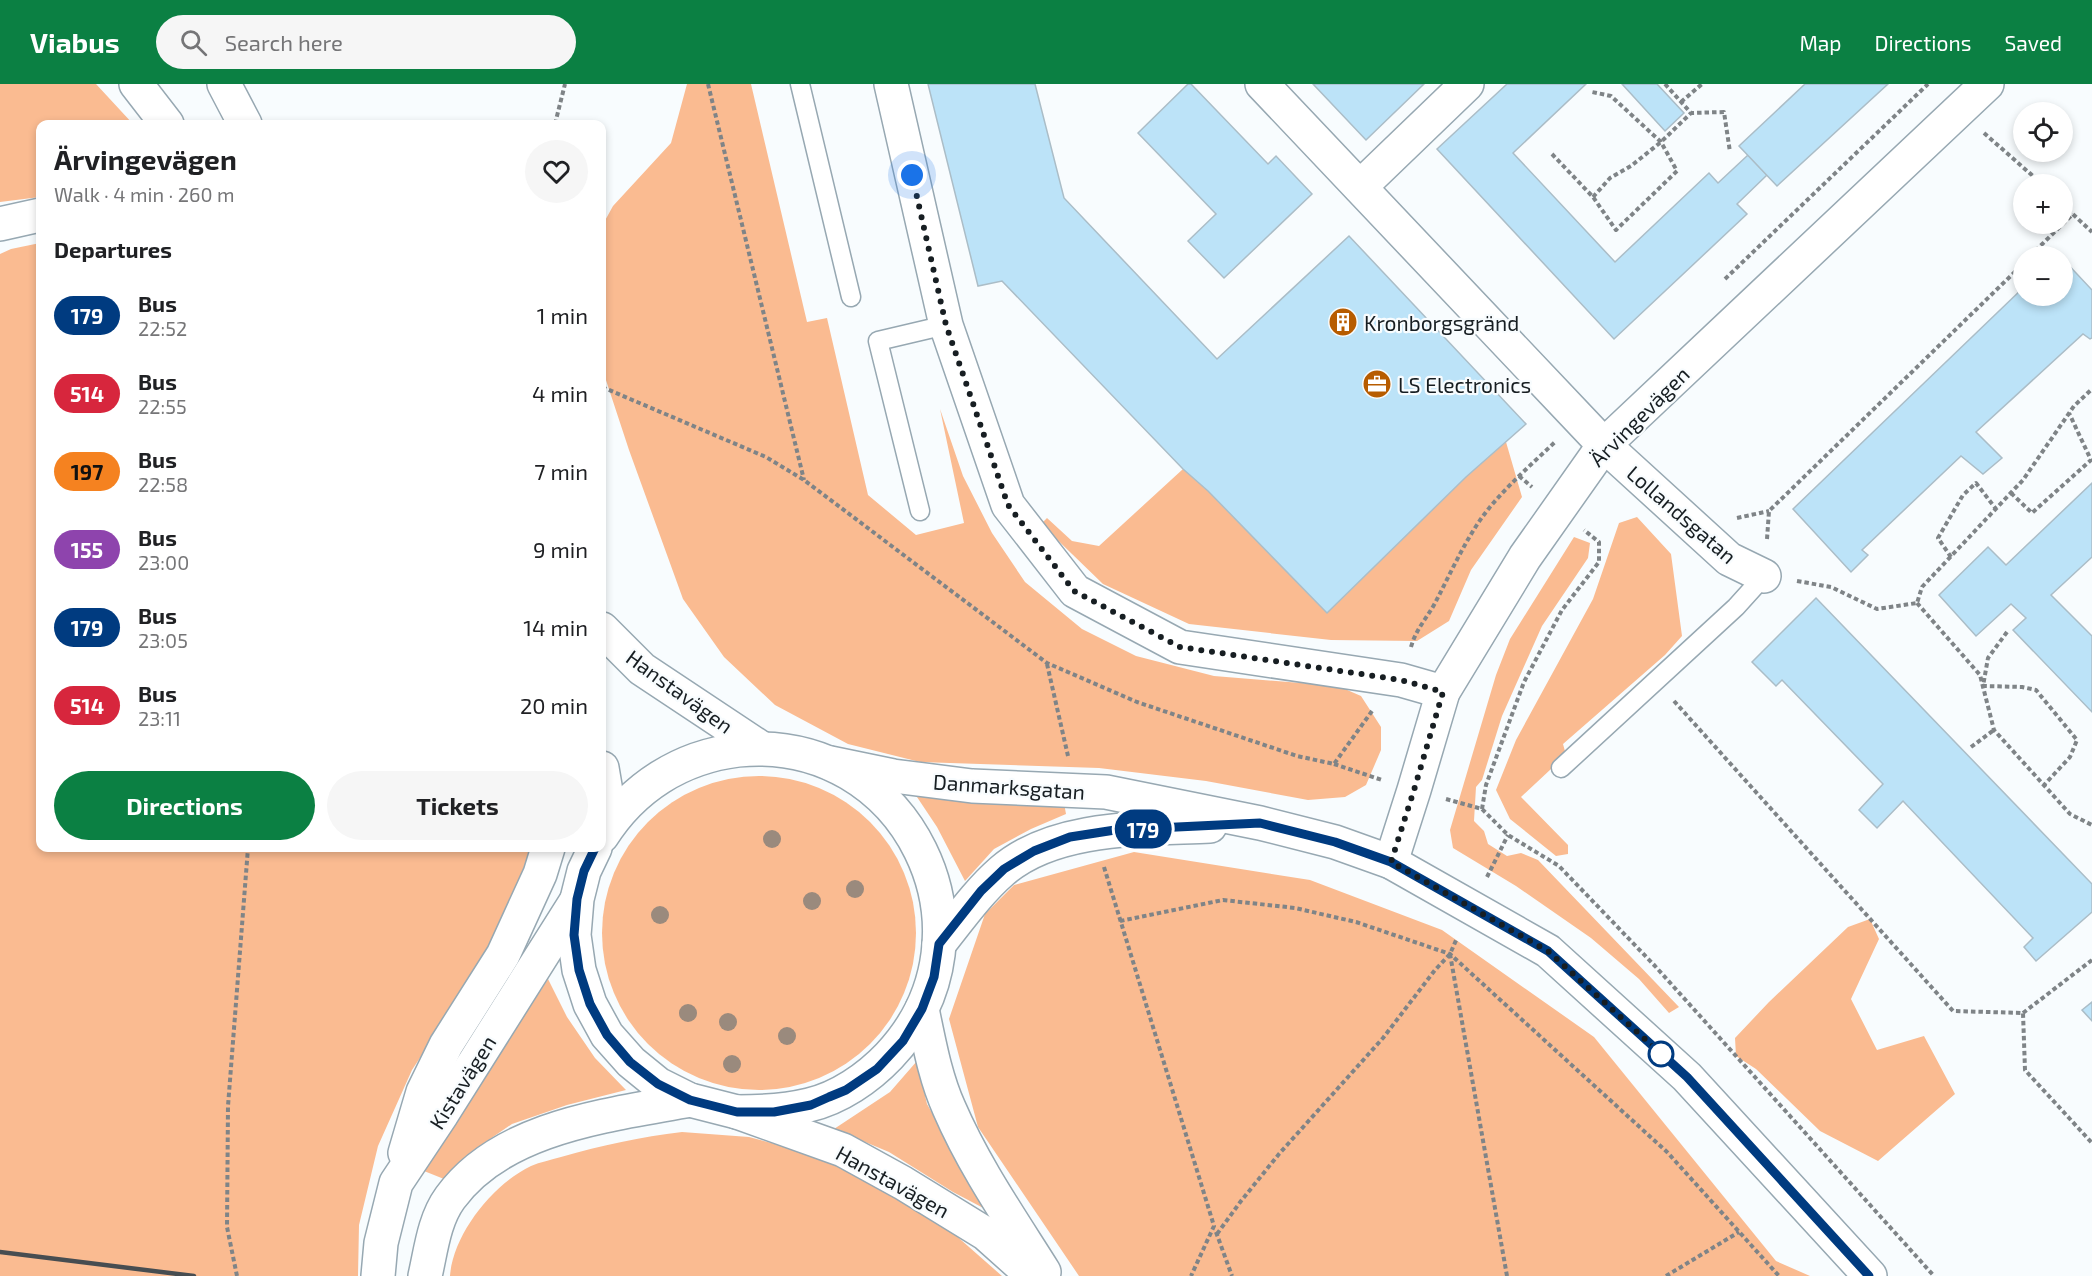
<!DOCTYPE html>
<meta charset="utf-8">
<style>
:root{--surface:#fff;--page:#f6f6f6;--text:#202124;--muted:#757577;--accent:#0b8043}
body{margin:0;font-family:"Exo 2",sans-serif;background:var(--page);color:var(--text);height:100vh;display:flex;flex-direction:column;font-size:22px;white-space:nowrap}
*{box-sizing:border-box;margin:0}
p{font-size:20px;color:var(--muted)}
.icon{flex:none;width:33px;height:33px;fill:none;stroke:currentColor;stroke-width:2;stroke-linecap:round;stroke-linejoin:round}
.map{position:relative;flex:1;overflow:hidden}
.panel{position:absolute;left:36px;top:36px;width:570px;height:732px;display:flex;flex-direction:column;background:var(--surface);border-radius:12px;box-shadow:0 3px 9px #0003}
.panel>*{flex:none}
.badge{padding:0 12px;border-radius:20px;font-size:21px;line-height:39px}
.tools{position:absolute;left:2013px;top:18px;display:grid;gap:12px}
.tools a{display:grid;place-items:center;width:60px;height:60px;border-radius:50%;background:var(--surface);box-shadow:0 3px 9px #0003;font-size:30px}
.you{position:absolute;width:30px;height:30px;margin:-15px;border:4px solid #fff;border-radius:50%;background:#1a73e8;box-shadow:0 0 0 9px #1a73e833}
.map>.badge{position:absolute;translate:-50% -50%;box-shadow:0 0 0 3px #fff}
h2{padding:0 18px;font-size:22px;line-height:54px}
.round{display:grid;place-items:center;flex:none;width:63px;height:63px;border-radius:32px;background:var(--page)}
.summary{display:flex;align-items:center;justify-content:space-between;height:102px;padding:0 18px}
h1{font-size:28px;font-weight:700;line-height:45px}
.primary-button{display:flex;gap:12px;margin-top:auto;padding:12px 18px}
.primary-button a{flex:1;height:69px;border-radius:36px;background:var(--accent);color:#fff;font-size:24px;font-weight:700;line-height:69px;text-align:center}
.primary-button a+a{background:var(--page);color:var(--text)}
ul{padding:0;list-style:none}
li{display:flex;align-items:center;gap:18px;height:78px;padding:0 18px}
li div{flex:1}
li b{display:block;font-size:22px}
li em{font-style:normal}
li .badge{min-width:66px;font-weight:700;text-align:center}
header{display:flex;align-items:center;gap:36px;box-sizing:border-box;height:84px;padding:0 30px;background:var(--accent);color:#fff}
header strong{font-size:28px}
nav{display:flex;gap:33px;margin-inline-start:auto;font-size:21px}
.search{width:420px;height:54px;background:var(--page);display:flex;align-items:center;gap:15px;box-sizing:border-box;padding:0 21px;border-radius:33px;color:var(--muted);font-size:22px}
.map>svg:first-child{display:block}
.green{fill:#fabb91}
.building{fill:#bce3f8;stroke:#abbdc7;stroke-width:1.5}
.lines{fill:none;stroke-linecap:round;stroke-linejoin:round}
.lane-casing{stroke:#97a8b2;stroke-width:21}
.street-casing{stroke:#97a8b2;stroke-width:36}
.secondary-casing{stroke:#97a8b2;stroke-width:36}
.highway-casing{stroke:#97a8b2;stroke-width:36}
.path{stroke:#7f8487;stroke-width:4;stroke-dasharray:4.5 3;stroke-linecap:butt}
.lane{stroke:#fff;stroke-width:18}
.street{stroke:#fff;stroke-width:33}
.secondary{stroke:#fff;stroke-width:33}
.highway{stroke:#fff;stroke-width:33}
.rail{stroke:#474d51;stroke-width:4.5}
.tree{fill:#9a8a7d}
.line-casing{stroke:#fff;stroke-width:14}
.line{stroke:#003b80;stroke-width:9}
.walk{stroke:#171e22;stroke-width:6;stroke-dasharray:0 10.8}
.stop-dot{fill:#fff;stroke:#003b80;stroke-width:3}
.labels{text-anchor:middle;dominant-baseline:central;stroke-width:4.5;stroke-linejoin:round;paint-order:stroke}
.poi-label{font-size:21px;fill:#171e22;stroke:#f8fcfe;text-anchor:start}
.street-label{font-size:21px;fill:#171e22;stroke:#f8fcfe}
</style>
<header>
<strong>Viabus</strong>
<div class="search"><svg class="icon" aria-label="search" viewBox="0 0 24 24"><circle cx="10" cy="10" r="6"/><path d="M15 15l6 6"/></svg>Search here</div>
<nav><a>Map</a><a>Directions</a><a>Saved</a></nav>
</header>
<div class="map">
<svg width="2092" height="1192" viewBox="0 0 2092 1192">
<rect width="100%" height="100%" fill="#f8fcfe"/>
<!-- green -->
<g class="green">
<polygon points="0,0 96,0 133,40 40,40 40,113 0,118"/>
<polygon points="687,0 751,0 807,238 827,234 868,411 916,451 964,439 940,325 963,392 992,449 1025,498 1082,545 1136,572 1214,592 1338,602 1361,612 1381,643 1381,666 1366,701 1345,713 1308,716 1206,697 1099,684 920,678 848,660 775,621 724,573 683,515 629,366 602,284 602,142 613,122 671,59"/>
<polygon points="40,159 40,764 534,764 501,850 412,986 378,1062 359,1141 358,1192 0,1192 0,170 11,165"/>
<polygon points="1506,358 1522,413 1471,486 1449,537 1417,557 1331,556 1189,540 1103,500 1041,440 1047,434 1072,457 1099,462 1183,385 1208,407 1327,529 1466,393"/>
<polygon points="1637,433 1671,470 1682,552 1665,571 1563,660 1566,671 1521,713 1568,761 1568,770 1556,772 1510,735 1496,706 1516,656 1593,515 1619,439"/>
<polygon points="1574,453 1590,459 1588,474 1542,542 1502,632 1482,696 1476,703 1474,737 1484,747 1488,760 1507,772 1521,769 1538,776 1679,923 1669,929 1639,895 1591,854 1516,802 1453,764 1450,746 1496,591 1510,555"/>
<circle cx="759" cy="849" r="157"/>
<polygon points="915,710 1064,719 1066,730 1031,745 994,765 965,797 937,743"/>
<polygon points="1134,768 1310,796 1442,846 1594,953 1776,1177 1810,1192 1079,1192 978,1043 949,935 985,830 1014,801"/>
<polygon points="1870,835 1879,855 1851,915 1877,966 1924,952 1955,1010 1878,1077 1820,1047 1756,985 1736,972 1735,954 1769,918 1848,843"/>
<polygon points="548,895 567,933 595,974 626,1006 567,1021 512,1040 471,1068 444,1095 424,1087"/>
<polygon points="917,977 927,1020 987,1126 953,1108 889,1068 834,1045 890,1008"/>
<path d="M682,1048L749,1053L805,1068L876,1100L944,1141L1002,1192H450C453,1150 493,1100 531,1082C540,1078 551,1076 561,1073C602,1061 641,1053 682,1048Z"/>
</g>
<!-- building -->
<g class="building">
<polygon points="928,0 1035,0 1064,114 1217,275 1349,152 1526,340 1466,393 1327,529 1208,407 1183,385 1002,197 978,202"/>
<polygon points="1188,0 1191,0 1268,80 1276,72 1312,110 1224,194 1188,157 1216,130 1138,49"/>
<polygon points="1313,0 1424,0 1366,56"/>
<polygon points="1507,0 1586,0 1513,69 1615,178 1709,89 1718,99 1748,71 1767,91 1737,120 1747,130 1614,255 1437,65"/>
<polygon points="1622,0 1657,0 1684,29 1665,47"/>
<polygon points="1805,0 1888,0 1777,102 1739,62"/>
<polygon points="2062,174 2092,206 2092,254 2090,255 2083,250 1976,348 2002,374 1983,390 1961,372 1862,466 1868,471 1851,488 1793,425 2024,203 2024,212 2062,212"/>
<polygon points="2092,399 2092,473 2051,511 2092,552 2092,628 2013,546 2026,534 2011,520 1976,552 1939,511 1988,463 2006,481"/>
<polygon points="1816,514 2092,800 2092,828 2036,877 2024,863 2033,854 1903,717 1877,744 1859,726 1883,700 1782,596 1776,602 1752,578"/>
<polygon points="2092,918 2092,937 2082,926"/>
</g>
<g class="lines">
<!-- lane casing -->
<g class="lane-casing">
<g id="lane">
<polyline points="800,0 851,213"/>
<polyline points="920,427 878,257 946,241"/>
<polyline points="1561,684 1736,523 1764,492"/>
</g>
</g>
<!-- street casing -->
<g class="street-casing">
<g id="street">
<polyline points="891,0 946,241 1008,421 1075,507 1180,563 1401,596 1443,608"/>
<polyline points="1262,0 1604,361 1729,475 1764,492"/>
<polyline points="1360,103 1467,0"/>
<polyline points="830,679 893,692 972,702 1106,708 1260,739 1335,758 1391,778 1548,867 1687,993 1870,1192"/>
<polyline points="1391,778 1414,706 1443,608 1525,473 1604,361 1987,0"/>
<path d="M939,860C959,835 978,808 1002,787C1055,741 1145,745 1210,742"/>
</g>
</g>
<!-- secondary casing -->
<g class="secondary-casing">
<g id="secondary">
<polyline points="136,0 167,40"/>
<polyline points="224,0 245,40"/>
<polyline points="602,545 642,585 761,664"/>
<polyline points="602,684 611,737"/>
<path d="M602,752C633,703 681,673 738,666C907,649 1005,849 889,972C868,994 839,1014 809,1021C784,1027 762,1028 737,1028"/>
<polyline points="595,764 584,787 577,815 574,851 579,886 590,920 607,951 631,978 658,1000 690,1016 737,1028 843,1066 903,1099 986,1150 1033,1192"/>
<path d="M922,925C929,958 935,993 949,1024C974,1082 1010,1134 1044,1188"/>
<polyline points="405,1069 423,1008 446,961 503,871 540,790 548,764"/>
<polyline points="378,1192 381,1159 396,1099 442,1030 575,819"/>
<path d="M425,1192C431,1166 434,1136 450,1114C502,1042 610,1031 690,1016"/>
</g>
</g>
<!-- highway casing -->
<g class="highway-casing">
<polyline id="highway" points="0,140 40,131"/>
</g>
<!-- path -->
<g class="path">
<polyline points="708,0 804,396"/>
<polyline points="1665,0 1691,29 1724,28 1730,68"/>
<polyline points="1681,18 1702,0"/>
<polyline points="555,40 565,0"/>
<polyline points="1984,49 2042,100"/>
<polyline points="1552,70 1593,113 1616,146 1677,87 1661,58 1611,12 1592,8"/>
<polyline points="1593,113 1610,94 1631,82 1661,58 1691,29"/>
<polyline points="2062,120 2092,148"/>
<polyline points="2030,172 2073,130"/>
<polyline points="1725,195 1928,0"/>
<polyline points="602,303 766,373 804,396 1047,579 1137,618 1297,672 1334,680 1372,627"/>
<polyline points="1519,392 1532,403"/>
<polyline points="2011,409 2032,429 2091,376 2069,329"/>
<polyline points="1737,434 1769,427"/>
<polyline points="1767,455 1769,427 2024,179"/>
<polyline points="1951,473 1938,454 1963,411 1976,399 1996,425"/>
<polyline points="1797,497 1831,503 1877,525 1917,519 1922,503 2023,396 2074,322 2092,305"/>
<polyline points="1917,519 1980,591 1994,646 2070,730 2092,741"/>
<polyline points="2007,548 1988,574 1983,602 2022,603 2036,606 2077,656 2070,673 2044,701"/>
<path d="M1411,563C1416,545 1427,534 1435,519C1452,487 1467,451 1490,423C1510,399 1533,379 1555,358"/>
<polyline points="1047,580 1068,672"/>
<polyline points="1674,617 1953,927 2023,929 2025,986 2092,1059"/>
<polyline points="1971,663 1994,646"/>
<polyline points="1334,680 1382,696"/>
<polyline points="1446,715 1482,725 1508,751 1559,782 1655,882 1934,1192"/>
<polyline points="1482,725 1486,701 1524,598 1562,526 1599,478 1599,458 1584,446"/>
<polyline points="1104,783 1214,1142 1191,1192"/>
<polyline points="1487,793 1508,751"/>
<polyline points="1120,837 1223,816 1295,824 1356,838 1450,870 1667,1068 1779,1192"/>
<polyline points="1450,870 1507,1192"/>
<polyline points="2023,929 2092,876"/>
<polyline points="1216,1148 1232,1192"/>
<polyline points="1217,1150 1241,1117 1279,1070 1383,954 1435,886 1450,870 1457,854"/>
<polyline points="237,1192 227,1143 228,1022 248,764"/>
<polyline points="1666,1192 1739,1148"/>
</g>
<!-- lane -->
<use href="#lane" class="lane"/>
<!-- street -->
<use href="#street" class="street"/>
<!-- secondary -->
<use href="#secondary" class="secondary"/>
<!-- highway -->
<use href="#highway" class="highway"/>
<!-- rail -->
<polyline class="rail" points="0,1168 194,1192"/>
</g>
<!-- trees -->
<g class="tree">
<circle cx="772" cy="755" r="9"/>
<circle cx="855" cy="805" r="9"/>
<circle cx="812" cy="817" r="9"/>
<circle cx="660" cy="831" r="9"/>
<circle cx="688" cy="929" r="9"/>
<circle cx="728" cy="938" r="9"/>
<circle cx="787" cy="952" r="9"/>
<circle cx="732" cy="980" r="9"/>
</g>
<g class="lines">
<!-- line casing -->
<g class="line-casing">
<polyline id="line" points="595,764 584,787 577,815 574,851 579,886 590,920 607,951 630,978 658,1000 690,1016 737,1028 774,1028 811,1021 829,1013 846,1006 877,985 903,957 922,925 934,893 939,860 981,807 1004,785 1034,767 1070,753 1115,746 1260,739 1335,758 1391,778 1548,867 1687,993 1869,1192"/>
</g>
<!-- line -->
<use href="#line" class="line"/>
<!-- walk -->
<polyline class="walk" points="912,91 946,241 1008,421 1074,507 1180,563 1401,596 1443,608 1414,706 1391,778 1548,867 1669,977 1661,970"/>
</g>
<!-- icons -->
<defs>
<g id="building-disc" transform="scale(1.5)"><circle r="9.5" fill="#b75c00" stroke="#f8fcfe"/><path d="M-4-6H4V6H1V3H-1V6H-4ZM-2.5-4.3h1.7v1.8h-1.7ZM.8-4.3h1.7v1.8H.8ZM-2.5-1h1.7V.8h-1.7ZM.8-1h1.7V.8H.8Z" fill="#fff"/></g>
<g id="office-disc" transform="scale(1.5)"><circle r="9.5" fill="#b75c00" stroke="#f8fcfe"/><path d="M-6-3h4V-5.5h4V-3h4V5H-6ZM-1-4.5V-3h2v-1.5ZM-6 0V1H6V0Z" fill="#fff"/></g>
</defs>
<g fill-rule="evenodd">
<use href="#building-disc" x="1343" y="238"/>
<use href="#office-disc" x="1377" y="300"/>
</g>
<!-- markers -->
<circle class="stop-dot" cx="1661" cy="970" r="12"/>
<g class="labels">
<!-- poi labels -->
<g class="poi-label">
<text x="1364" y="238">Kronborgsgränd</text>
<text x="1398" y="300">LS Electronics</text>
</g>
<!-- street labels -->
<g class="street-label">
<text transform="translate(1639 332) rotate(-45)">Ärvingevägen</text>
<text transform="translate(1682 430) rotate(41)">Lollandsgatan</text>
<text transform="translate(680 607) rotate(36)">Hanstavägen</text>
<text transform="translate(1009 702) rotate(4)">Danmarksgatan</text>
<text transform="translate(462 998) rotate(-58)">Kistavägen</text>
<text transform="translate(893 1097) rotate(29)">Hanstavägen</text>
</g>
</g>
</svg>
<div class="tools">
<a><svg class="icon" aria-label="locate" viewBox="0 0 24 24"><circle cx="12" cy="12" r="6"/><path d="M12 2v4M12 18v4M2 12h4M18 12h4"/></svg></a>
<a>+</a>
<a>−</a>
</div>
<div class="you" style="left:912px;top:91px"></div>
<b class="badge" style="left:1143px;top:745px;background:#003b80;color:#fff">179</b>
<section class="panel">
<div class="summary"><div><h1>Ärvingevägen</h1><p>Walk · 4 min · 260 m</p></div><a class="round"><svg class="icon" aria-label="heart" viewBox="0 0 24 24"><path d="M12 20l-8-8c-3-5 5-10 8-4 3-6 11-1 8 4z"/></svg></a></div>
<h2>Departures</h2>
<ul>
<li><span class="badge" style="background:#003b80;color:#fff">179</span><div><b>Bus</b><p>22:52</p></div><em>1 min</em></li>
<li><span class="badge" style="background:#d7263d;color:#fff">514</span><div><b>Bus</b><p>22:55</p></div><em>4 min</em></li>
<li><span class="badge" style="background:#f58220;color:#111">197</span><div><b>Bus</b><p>22:58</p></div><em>7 min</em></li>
<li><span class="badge" style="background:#8e44ad;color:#fff">155</span><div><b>Bus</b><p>23:00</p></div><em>9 min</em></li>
<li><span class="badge" style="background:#003b80;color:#fff">179</span><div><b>Bus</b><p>23:05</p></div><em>14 min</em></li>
<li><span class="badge" style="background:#d7263d;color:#fff">514</span><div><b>Bus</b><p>23:11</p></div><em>20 min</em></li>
</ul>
<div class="primary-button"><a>Directions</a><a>Tickets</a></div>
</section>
</div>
